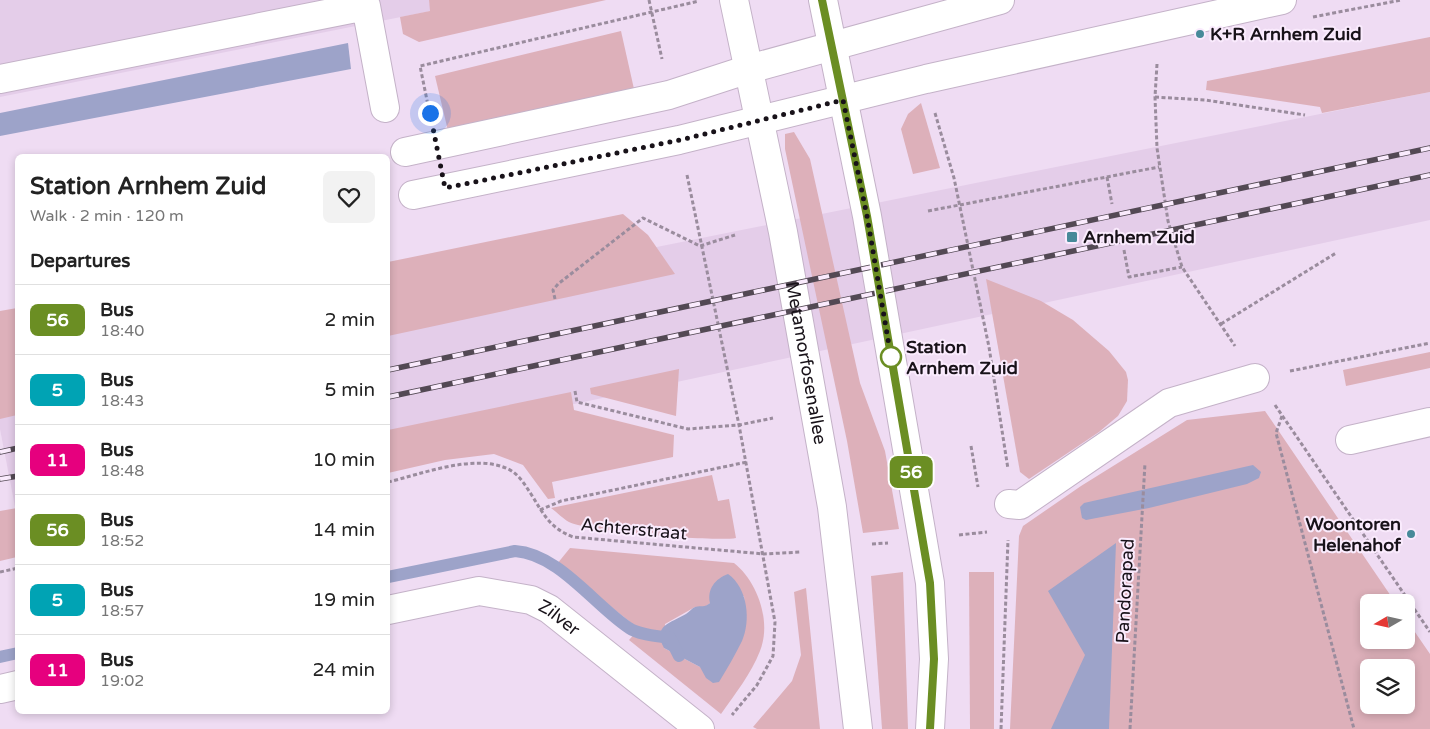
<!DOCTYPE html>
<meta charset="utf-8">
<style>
:root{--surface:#fff;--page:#f2f2f2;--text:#222;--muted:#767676;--line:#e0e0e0}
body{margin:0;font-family:"Varela Round",sans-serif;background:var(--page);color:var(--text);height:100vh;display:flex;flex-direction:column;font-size:19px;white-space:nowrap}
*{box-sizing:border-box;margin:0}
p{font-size:16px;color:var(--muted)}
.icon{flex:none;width:28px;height:28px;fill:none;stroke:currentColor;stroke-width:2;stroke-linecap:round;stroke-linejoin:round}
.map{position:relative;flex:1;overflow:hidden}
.details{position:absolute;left:15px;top:154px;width:375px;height:560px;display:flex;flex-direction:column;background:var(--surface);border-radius:8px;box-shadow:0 2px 8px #0003}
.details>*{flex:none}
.badge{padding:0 10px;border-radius:8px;font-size:18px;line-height:32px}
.needle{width:32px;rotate:261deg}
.buttons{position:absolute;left:1360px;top:594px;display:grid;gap:10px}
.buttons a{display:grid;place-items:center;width:55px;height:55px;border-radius:8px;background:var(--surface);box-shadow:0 2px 8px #0003;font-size:25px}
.you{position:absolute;width:25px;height:25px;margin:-12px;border:4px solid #fff;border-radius:50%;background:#1a73e8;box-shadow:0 0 0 8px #1a73e833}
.map>.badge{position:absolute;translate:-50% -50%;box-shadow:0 0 0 2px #fff}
h2{padding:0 15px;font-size:19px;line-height:45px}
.round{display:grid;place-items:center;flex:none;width:52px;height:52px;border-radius:8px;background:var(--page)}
.summary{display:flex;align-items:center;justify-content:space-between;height:85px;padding:0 15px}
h1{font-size:24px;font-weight:700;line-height:38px}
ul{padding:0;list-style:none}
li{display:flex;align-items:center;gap:15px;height:70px;padding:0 15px;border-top:1px solid var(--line)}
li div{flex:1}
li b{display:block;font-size:19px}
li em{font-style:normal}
li .badge{min-width:55px;font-weight:700;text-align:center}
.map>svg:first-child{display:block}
.built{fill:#e4cde9}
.green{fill:#ddb0ba;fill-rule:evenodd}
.water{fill:#9da3c9}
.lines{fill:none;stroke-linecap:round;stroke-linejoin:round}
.stream{stroke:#9da3c9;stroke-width:12}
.minor-casing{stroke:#c4b2c8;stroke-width:30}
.major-casing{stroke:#c4b2c8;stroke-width:30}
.path{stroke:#9a8c9d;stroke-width:3;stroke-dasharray:4 2.5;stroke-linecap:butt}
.minor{stroke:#fff;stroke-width:28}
.major{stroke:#fff;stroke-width:28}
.rail-casing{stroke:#534954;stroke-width:5.5}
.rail{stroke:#faebfd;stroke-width:4;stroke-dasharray:11;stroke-linecap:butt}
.line-casing{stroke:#fff;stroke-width:11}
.line{stroke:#6b8e23;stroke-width:8}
.walk{stroke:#181219;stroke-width:5;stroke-dasharray:0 9}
.poi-dot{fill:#478a99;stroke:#faebfd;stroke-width:2}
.stop-dot{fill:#fff;stroke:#6b8e23;stroke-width:2.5}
.labels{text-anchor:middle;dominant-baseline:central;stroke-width:4;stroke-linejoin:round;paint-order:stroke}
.poi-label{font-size:18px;font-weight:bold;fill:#181219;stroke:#faebfd;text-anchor:start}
.stop-label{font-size:18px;font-weight:bold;fill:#181219;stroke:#faebfd;text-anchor:start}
.street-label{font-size:18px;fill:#181219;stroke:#faebfd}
</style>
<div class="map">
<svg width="1430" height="729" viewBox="0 0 1430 729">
<rect width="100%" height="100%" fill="#efdcf3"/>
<!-- built -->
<g class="built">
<polygon points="0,0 429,0 431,11 0,97"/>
<polygon points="1430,92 1430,220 388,444 388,308 537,271"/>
<polygon points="17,400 17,512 16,512 0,429 0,405"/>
</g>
<!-- green -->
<g class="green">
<polygon points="429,0 606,0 419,42 403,34 400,17 430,11"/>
<polygon points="621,31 634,89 448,131 435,76"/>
<polygon points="1430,37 1430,92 1322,113 1320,107 1206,90 1207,81"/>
<polygon points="921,103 940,168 913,174 901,129 908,114"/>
<polygon points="794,132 810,159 860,383 885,451 899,529 863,533 847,441 785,149 785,134"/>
<polygon points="623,214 648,235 675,274 388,336 388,262"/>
<polygon points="986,279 1041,301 1073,320 1109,351 1126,372 1128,380 1127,401 1118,416 1099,432 1029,479 1020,472"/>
<polygon points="17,308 17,415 0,419 0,311"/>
<polygon points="1430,352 1430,368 1346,386 1343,370"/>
<polygon points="679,369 676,416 591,394 590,388"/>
<polygon points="571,392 574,410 674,435 673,457 552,482 555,498 548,499 523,465 494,454 445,460 388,473 388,430"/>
<path d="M1265,411L1395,602H1369V640H1406V619L1430,654V729H1010L1019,536L1023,526L1081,486L1187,420ZM1369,668H1406V705H1369Z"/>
<path d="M712,475L718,501L729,499L736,538C715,542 586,531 569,522C563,519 557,512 551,508Z"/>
<polygon points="17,508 17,557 0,561 0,511"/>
<path d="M570,548L734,563C757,581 772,621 760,651C751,674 735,694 721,714L629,640L639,629L557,564ZM744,596L746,624L700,667L664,648L665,624L695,607H705L710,603Z"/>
<polygon points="903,572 908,729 882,729 871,576"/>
<polygon points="969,572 994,572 994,729 970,729"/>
<polygon points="806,588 820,729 757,729 753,727 792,681 801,655 794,592"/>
</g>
<!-- water -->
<g class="water">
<polygon points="348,43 351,69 0,136 0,113"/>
<polygon points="1253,465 1261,472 1259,478 1247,484 1149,508 1086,520 1082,518 1080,507 1084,503"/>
<polygon points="1116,543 1109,729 1051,729 1085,655 1048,591"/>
<path d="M728,574C748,588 751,621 742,641C735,655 727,669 719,682L713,683L706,678L700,667L664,648C652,625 671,623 686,614C689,612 692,608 695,607C702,605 704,608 710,603C707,589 715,579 728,574Z"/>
</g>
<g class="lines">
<!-- stream -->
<g class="stream">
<path d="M388,577L515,551C559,554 594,605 629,628C639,635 658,636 670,638L679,656"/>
<polyline points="0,657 18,653"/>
</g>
<!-- minor casing -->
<g class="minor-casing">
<g id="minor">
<polyline points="0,79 366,6 385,108"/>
<polyline points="405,152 669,95 749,69 1000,0"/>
<polyline points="413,195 679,140 926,79 1282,0"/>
<polyline points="1350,440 1430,422"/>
<polyline points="1009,504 1020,505 1169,403 1255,378"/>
<path id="s1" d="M388,610L479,591L531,600L549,609L700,729"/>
<polyline points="0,689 18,685"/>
</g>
</g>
<!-- major casing -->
<g class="major-casing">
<g id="major">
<path id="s2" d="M734,0L783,232L832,507L858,729"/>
<polyline points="823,0 867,216 930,583 934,659 930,729"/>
</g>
</g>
<!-- path -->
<g class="path">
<polyline points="649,0 662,59"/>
<polyline points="1313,17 1401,0"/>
<polyline points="1157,64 1155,97 1157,148 1168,221 1182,267 1235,346"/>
<polyline points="1155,97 1205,100 1305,115"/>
<polyline points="429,110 420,66 699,1"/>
<polyline points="935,113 954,178 989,347 1008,469"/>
<polyline points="687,175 739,425 775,622 773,656 757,685 732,715"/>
<polyline points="1107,177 1112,204"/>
<polyline points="928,211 1159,167"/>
<polyline points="1124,250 1129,277 1182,267"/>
<polyline points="555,299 553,290 558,284 643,218 700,246 735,235"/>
<polyline points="1221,324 1336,253"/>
<polyline points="1290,371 1430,343"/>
<polyline points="575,391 577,402 688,429 739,425 773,418"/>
<polyline points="1275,405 1430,632"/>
<polyline points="1282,416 1276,433 1354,729"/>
<polyline points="971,446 978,487"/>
<path d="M388,482C422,474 475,453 508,469C519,474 525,485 531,494C544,515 550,528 573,537L764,554L801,552"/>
<polyline points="540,510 561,501 747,462"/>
<polyline points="959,535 987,532"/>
<polyline points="872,544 888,543"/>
<polyline points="0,572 18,568"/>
<polyline points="1001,729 1008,540"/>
<polyline points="1130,729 1145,463"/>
</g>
<!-- minor -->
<use href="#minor" class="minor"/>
<!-- major -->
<use href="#major" class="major"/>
<!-- rail casing -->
<g class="rail-casing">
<g id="rail">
<polyline points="388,370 1430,148"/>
<polyline points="388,397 1430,175"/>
<polyline points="0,452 18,448"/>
<polyline points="0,479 18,476"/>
</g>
</g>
<!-- rail -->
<use href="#rail" class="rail"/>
</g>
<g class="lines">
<!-- line casing -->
<g class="line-casing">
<polyline id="line" points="822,0 867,216 930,583 934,659 930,729"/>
</g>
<!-- line -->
<use href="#line" class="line"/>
<!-- walk -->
<polyline class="walk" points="430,113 445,188 680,140 843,100 867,216 892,363 891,357"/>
</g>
<!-- markers -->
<g class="poi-dot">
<circle cx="1200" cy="34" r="5"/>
<rect x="1066" y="231" width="12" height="12" rx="2.5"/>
<circle cx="1411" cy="534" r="5"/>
</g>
<circle class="stop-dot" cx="891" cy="357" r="10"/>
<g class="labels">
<!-- poi labels -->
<g class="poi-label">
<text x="1210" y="34">K+R Arnhem Zuid</text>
<text x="1083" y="237">Arnhem Zuid</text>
<text x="1401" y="524" text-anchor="end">Woontoren<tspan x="1401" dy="21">Helenahof</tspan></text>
</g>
<!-- stop labels -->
<g class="stop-label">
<text x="906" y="347">Station<tspan x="906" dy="21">Arnhem Zuid</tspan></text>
</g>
<!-- street labels -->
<g class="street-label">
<text stroke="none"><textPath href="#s2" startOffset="370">Metamorfosenallee</textPath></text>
<text transform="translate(634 529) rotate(5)">Achterstraat</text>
<text transform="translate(1125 591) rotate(-87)">Pandorapad</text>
<text stroke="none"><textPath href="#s1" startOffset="179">Zilver</textPath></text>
</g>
</g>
</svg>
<div class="buttons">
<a><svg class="needle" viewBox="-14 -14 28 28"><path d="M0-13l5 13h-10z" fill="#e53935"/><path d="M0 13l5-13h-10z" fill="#767676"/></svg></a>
<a><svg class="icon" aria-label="layers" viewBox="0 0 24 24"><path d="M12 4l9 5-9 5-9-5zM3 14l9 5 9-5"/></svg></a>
</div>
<div class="you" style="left:430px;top:113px"></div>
<b class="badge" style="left:911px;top:472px;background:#6b8e23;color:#fff">56</b>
<section class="details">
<div class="summary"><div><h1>Station Arnhem Zuid</h1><p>Walk · 2 min · 120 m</p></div><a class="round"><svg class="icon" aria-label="heart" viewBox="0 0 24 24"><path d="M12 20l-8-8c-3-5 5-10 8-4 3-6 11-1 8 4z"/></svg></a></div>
<h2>Departures</h2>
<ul>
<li><span class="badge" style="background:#6b8e23;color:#fff">56</span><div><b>Bus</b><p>18:40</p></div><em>2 min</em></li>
<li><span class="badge" style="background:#00a3b4;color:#fff">5</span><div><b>Bus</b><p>18:43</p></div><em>5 min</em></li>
<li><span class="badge" style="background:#e6007e;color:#fff">11</span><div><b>Bus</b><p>18:48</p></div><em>10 min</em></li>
<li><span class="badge" style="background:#6b8e23;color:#fff">56</span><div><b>Bus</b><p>18:52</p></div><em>14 min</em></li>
<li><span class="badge" style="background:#00a3b4;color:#fff">5</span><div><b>Bus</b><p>18:57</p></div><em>19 min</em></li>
<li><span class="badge" style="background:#e6007e;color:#fff">11</span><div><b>Bus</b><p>19:02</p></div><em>24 min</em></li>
</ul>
</section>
</div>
